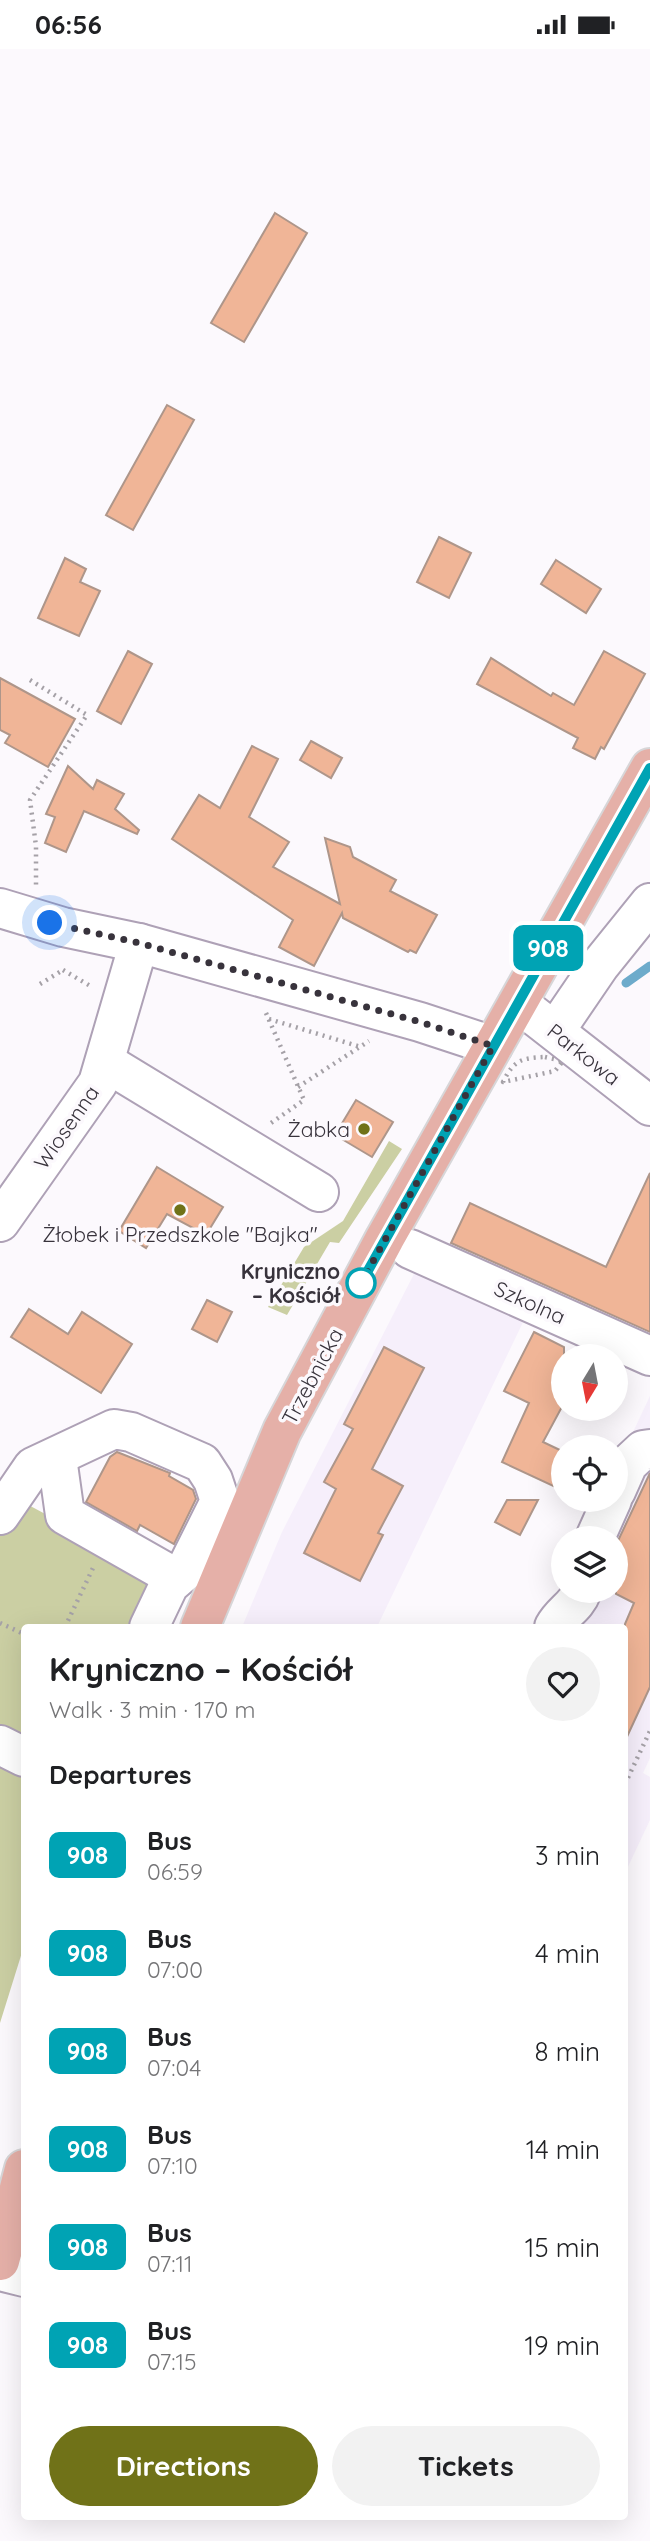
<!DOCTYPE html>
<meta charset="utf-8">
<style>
:root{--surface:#fff;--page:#f2f2f2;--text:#202124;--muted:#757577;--accent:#707218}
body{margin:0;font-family:Quicksand,sans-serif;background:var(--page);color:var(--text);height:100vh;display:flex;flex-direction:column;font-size:26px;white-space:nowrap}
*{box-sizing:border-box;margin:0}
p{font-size:23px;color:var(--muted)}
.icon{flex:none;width:38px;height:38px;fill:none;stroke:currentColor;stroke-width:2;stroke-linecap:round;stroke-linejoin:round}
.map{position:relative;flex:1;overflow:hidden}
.sheet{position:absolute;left:21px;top:1575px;width:607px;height:896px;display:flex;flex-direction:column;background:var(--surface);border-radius:7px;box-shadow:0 7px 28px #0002}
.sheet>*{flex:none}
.badge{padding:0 14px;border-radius:10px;font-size:24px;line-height:46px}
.needle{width:46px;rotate:190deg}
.tools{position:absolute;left:551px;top:1295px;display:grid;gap:14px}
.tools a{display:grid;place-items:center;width:77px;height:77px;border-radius:50%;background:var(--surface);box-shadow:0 7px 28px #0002;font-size:35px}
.you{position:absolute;width:35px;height:35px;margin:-18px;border:5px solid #fff;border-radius:50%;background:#1a73e8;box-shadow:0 0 0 10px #1a73e833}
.map>.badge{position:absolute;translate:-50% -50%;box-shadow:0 0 0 4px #fff}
h2{padding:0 28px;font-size:26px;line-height:63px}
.round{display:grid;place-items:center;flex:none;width:74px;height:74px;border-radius:37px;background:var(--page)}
.head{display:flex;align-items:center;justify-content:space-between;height:119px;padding:0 28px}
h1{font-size:33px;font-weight:700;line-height:52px}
.button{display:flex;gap:14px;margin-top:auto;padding:14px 28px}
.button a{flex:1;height:80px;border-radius:42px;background:var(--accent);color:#fff;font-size:28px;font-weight:700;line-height:80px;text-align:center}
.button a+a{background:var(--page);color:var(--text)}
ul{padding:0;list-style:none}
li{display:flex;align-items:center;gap:21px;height:98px;padding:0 28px}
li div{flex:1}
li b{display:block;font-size:26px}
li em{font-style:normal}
li .badge{min-width:77px;font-weight:700;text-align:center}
.status{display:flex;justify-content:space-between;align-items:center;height:49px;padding:0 35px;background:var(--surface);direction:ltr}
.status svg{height:19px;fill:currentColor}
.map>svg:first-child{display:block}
.built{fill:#f6effb}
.green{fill:#cbcfa3}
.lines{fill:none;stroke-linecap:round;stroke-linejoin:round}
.stream{stroke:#6dabcb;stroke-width:9}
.building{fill:#f0b597;stroke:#ae968a;stroke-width:2}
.minor-casing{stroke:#aea1b6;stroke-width:42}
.major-casing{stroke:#d7d6d8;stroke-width:42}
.path{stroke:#a5a1a7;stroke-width:4.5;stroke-dasharray:2 5;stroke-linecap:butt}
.minor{stroke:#fff;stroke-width:38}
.major{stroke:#e5b0a8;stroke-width:38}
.line-casing{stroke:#fff;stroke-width:16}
.line{stroke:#00a3b4;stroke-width:10}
.walk{stroke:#38333c;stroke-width:7;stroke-dasharray:0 12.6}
.poi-dot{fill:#707218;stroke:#fcf9fd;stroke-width:2.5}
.stop-dot{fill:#fff;stroke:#00a3b4;stroke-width:3.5}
.labels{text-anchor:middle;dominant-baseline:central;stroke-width:7;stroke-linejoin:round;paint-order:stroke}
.street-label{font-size:21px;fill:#38333c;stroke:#fcf9fd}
.poi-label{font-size:21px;fill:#38333c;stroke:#fcf9fd;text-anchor:end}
.stop-label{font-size:21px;font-weight:bold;fill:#38333c;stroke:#fcf9fd;text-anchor:end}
</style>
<div class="status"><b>06:56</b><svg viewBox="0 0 49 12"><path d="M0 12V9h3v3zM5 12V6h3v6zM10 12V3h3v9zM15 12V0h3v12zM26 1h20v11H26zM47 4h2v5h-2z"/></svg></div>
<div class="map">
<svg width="650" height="2492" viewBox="0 0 650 2492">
<rect width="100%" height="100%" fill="#fcf9fd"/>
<!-- built -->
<g class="built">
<polygon points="417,1219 525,1269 377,1578 242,1578 282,1483"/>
<polygon points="650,1347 650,1709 643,1724 650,1728 650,1771 625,1824 625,1578 541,1578 563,1531 564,1542 616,1542 616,1489 583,1489"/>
</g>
<!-- green -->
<g class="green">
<polygon points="389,1092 402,1100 339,1194 330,1193 287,1266 268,1258 304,1198 343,1172"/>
<polygon points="21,1452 187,1541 172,1578 24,1578 24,1897 0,1974 0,1483"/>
</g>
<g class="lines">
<!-- stream -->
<polyline class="stream" points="626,934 650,917"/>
</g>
<!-- building -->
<g class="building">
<polygon points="275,164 307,184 244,293 211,274"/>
<polygon points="167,356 194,371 133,481 106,466"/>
<polygon points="439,488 471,504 449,549 417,533"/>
<polygon points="65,509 86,520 80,533 100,542 79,587 38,569"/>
<polygon points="556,511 601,540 586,564 541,535"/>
<polygon points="128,602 152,615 121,675 97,662"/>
<polygon points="604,602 645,625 604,700 601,698 595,710 573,699 578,689 477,635 491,609 551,647 553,644 574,656"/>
<polygon points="0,629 75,670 48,718 5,694 10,686 0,681"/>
<polygon points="311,692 342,709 331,729 300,711"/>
<polygon points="252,697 278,710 249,768 289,793 273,818 340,855 325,789 350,798 353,808 396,831 390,842 437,866 416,904 410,901 408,903 343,869 342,864 314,917 279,898 293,871 172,790 199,746 220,759"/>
<polygon points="68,717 93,740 97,731 124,745 115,760 139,781 137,785 84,762 66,803 45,794 55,768 46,765"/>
<polygon points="356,1051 393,1073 372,1108 335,1086"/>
<polygon points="157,1118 223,1158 206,1186 167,1165 146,1199 119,1182"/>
<polygon points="650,1124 650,1283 451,1194 470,1154 606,1218"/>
<polygon points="207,1251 232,1263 217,1293 192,1280"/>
<polygon points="29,1260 68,1285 82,1263 132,1295 101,1344 11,1288"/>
<polygon points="534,1283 564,1298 564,1354 543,1393 564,1403 564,1442 502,1413 529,1354 504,1342"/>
<polygon points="384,1298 424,1319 372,1420 403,1437 378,1484 383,1486 360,1532 304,1504 336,1440 324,1433 353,1380 344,1375"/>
<polygon points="117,1403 170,1424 169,1427 193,1441 196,1450 174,1495 140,1476 137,1482 86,1453 110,1408"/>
<polygon points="650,1424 650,1638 625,1692 625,1575 634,1554 616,1545 616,1496"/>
<polygon points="507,1451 538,1451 520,1486 495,1473"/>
</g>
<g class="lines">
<!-- minor casing -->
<g class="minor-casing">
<g id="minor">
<polyline points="0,859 63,878 139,894 420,973 493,997"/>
<polyline points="518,954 650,1057"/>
<polyline points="555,982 600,916 650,854"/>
<polyline points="105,1013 319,1143"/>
<polyline points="0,1173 98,1034 139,894"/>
<polyline points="410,1200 650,1307"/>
<polyline points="57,1409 65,1466 176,1529"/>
<polyline points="616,1442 628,1415 643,1401 650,1400"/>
<polyline points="0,1466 33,1418 114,1380 131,1383 202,1414 213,1431 220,1452 185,1522 169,1536 149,1578"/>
<polyline points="595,1489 612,1451"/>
<path d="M554,1578C562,1563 576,1558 582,1542"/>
<polyline points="0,1696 24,1708"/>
<polyline points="0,2222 24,2228"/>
</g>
</g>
<!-- major casing -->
<g class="major-casing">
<g id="major">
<polyline points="200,1578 282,1382 385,1189 650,719"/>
<polyline points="0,2212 24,2120"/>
</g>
</g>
<!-- path -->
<g class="path">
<polyline points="30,631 87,666 30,751 36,797 36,838"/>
<polyline points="63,921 92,938"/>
<polyline points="40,935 63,921"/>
<polyline points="266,964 304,1051 271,1074"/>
<polyline points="269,970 361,998"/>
<path d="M545,1008L563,1012L555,1022L503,1033C514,1011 521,1009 545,1008Z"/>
<polyline points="298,1038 369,992"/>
<polyline points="0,1574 24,1585"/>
<polyline points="65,1578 93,1519"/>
<polyline points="625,1735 650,1682"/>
</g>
<!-- minor -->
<use href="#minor" class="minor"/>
<!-- major -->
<use href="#major" class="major"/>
</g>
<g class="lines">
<!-- line casing -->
<g class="line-casing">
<polyline id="line" points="361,1234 650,719"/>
</g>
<!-- line -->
<use href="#line" class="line"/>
<!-- walk -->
<polyline class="walk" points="50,874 139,894 420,973 493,997 361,1234"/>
</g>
<!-- markers -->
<g class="poi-dot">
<circle cx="364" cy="1080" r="7"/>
<circle cx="180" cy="1161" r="7"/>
</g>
<circle class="stop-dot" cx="361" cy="1234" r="14"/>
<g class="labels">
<!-- street labels -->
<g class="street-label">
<text transform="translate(584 1005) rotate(38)">Parkowa</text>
<text transform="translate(66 1078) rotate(-55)">Wiosenna</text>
<text transform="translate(530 1253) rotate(24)">Szkolna</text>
<text transform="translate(312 1327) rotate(-62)">Trzebnicka</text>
</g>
<!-- poi labels -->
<g class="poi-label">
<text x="350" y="1080">Żabka</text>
<text x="180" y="1185" text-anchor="middle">Żłobek i Przedszkole "Bajka"</text>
</g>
<!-- stop labels -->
<g class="stop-label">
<text x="340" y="1222">Kryniczno<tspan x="340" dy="24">– Kościół</tspan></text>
</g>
</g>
</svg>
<div class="tools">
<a><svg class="needle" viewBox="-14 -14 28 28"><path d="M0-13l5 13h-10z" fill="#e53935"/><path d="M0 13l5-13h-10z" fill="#757577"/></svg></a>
<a><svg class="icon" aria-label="locate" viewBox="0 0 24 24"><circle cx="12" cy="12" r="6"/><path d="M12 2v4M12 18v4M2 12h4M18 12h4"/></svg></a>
<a><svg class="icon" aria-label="layers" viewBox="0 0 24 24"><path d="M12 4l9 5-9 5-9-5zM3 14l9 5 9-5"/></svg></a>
</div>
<div class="you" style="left:50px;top:874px"></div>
<b class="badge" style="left:548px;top:899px;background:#00a3b4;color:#fff">908</b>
<section class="sheet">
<div class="head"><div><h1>Kryniczno – Kościół</h1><p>Walk · 3 min · 170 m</p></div><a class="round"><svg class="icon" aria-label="heart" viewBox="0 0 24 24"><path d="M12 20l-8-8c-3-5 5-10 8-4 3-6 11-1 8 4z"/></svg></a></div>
<h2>Departures</h2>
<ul>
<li><span class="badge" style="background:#00a3b4;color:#fff">908</span><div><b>Bus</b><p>06:59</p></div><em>3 min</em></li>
<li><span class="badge" style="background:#00a3b4;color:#fff">908</span><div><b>Bus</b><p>07:00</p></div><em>4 min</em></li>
<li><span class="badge" style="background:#00a3b4;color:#fff">908</span><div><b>Bus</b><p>07:04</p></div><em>8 min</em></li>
<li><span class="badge" style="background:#00a3b4;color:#fff">908</span><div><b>Bus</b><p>07:10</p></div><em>14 min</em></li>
<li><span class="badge" style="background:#00a3b4;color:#fff">908</span><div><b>Bus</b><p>07:11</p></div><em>15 min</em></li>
<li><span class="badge" style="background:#00a3b4;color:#fff">908</span><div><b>Bus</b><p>07:15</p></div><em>19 min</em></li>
</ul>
<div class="button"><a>Directions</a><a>Tickets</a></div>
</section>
</div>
